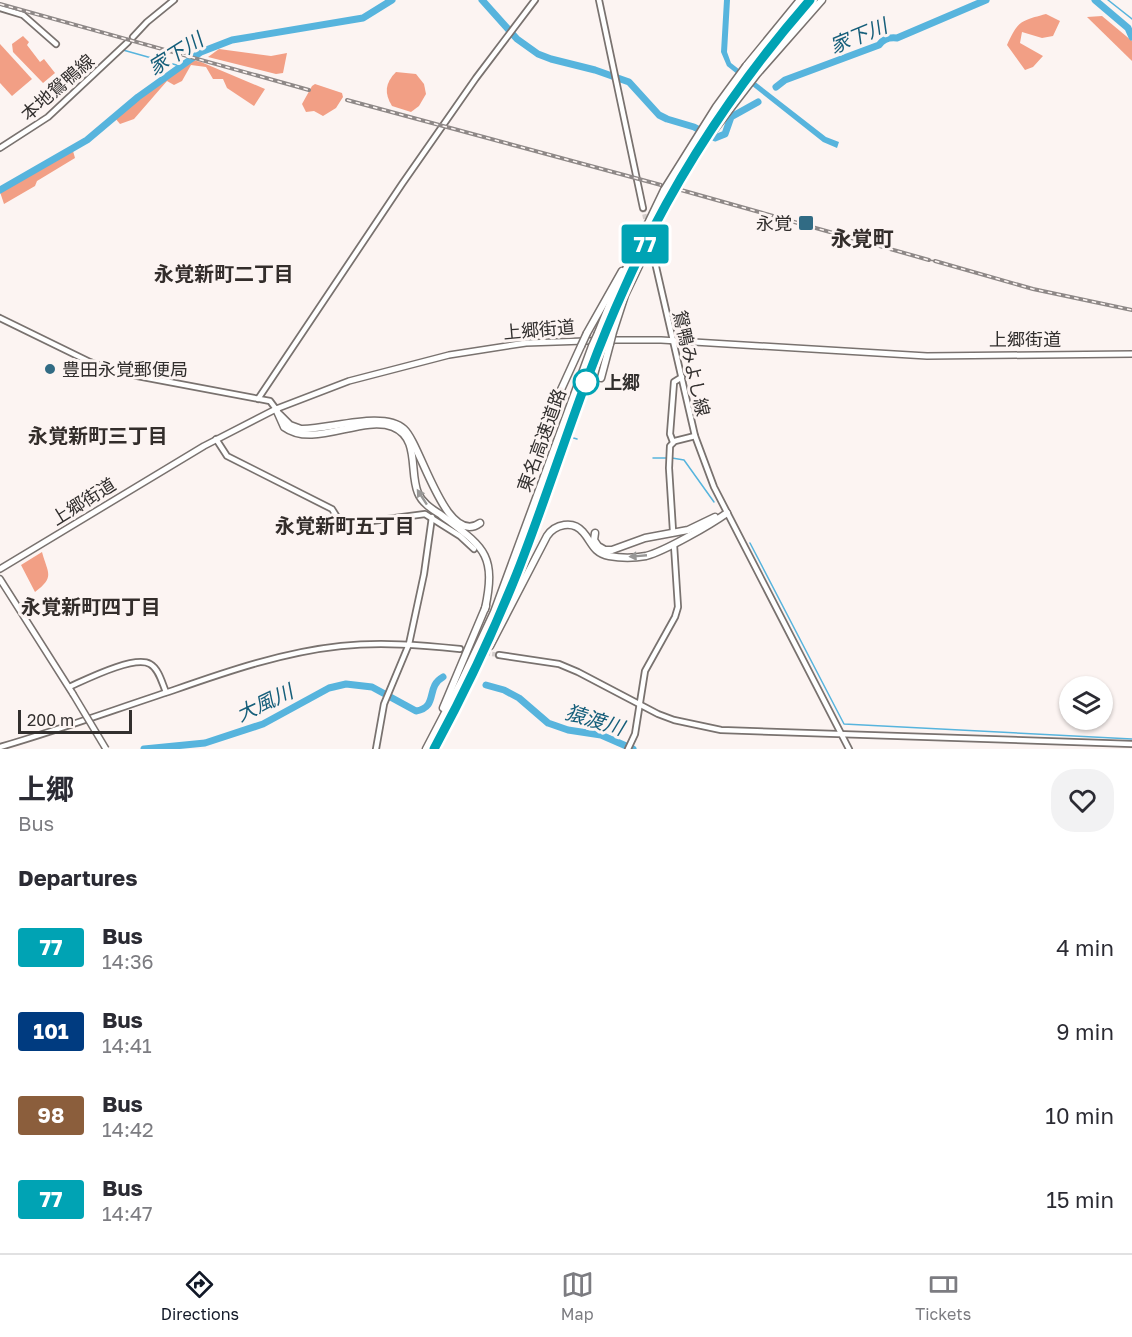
<!DOCTYPE html>
<meta charset="utf-8">
<style>
:root{--surface:#fff;--page:#f2f2f3;--text:#2b2b33;--muted:#7c7c81;--line:#e1e1e2;--accent:#111827}
body{margin:0;font-family:"Golos Text","Noto Sans JP",sans-serif;background:var(--page);color:var(--text);height:100vh;display:flex;flex-direction:column;font-size:22px;white-space:nowrap}
*{box-sizing:border-box;margin:0}
p{font-size:20px;color:var(--muted)}
.icon{flex:none;width:33px;height:33px;fill:none;stroke:currentColor;stroke-width:2;stroke-linecap:round;stroke-linejoin:round}
.map{position:relative;height:749px;overflow:hidden}
.details{display:flex;flex-direction:column;background:var(--surface);flex:1}
.details>*{flex:none}
.badge{padding:0 12px;border-radius:4px;font-size:21px;line-height:39px}
.buttons{position:absolute;left:1059px;top:676px;display:grid;gap:12px}
.buttons a{display:grid;place-items:center;width:54px;height:54px;border-radius:50%;background:var(--surface);box-shadow:0 2px 4px #0004;font-size:30px}
.scale{position:absolute;left:18px;bottom:15px;width:114px;box-sizing:border-box;padding-left:6px;border:3px solid #322f2e;border-top:0;font-size:16px;line-height:21px;white-space:nowrap;color:#322f2e;-webkit-text-stroke:4px #fcf4f2;paint-order:stroke}
.map>.badge{position:absolute;translate:-50% -50%;box-shadow:0 0 0 3px #fff}
h2{padding:0 18px;font-size:22px;line-height:54px}
.round{display:grid;place-items:center;flex:none;width:63px;height:63px;border-radius:24px;background:var(--page)}
.overview{display:flex;align-items:center;justify-content:space-between;height:102px;padding:0 18px}
h1{font-size:28px;font-weight:700;line-height:45px}
ul{padding:0;list-style:none}
li{display:flex;align-items:center;gap:18px;height:84px;padding:0 18px}
li div{flex:1}
li b{display:block;font-size:22px}
li em{font-style:normal}
li .badge{min-width:66px;font-weight:700;text-align:center}
.tab-bar{display:flex;justify-content:space-around;align-items:center;height:84px;border-top:2px solid var(--line);background:var(--surface);font-size:16px;color:var(--muted)}
.tab-bar a{display:grid;justify-items:center;gap:3px}
.tab-bar .current{color:var(--accent)}
.map>svg:first-child{display:block}
.forest{fill:#f29f85}
.water{fill:#57b4dd}
.lines{fill:none;stroke-linecap:round;stroke-linejoin:round}
.stream{stroke:#57b4dd;stroke-width:1.5}
.river{stroke:#57b4dd;stroke-width:7}
.secondary-tunnel{stroke:#d4cdcb;stroke-width:4.5;stroke-dasharray:4.5 2;stroke-linecap:butt}
.secondary-casing{stroke:#79726f;stroke-width:8}
.primary-casing{stroke:#79726f;stroke-width:8}
.highway-casing{stroke:#79726f;stroke-width:9}
.secondary{stroke:#fff;stroke-width:4.5}
.primary{stroke:#fff;stroke-width:5}
.highway{stroke:#fff;stroke-width:6}
.tram{stroke:#8e8887;stroke-width:1.5}
.rail-casing{stroke:#8e8887;stroke-width:4}
.rail{stroke:#fcf4f2;stroke-width:1.5;stroke-dasharray:4.5;stroke-linecap:butt}
.primary-bridge-casing{stroke:#79726f;stroke-width:8;stroke-linecap:butt}
.highway-bridge-casing{stroke:#79726f;stroke-width:9;stroke-linecap:butt}
.primary-bridge{stroke:#fff;stroke-width:5}
.highway-bridge{stroke:#fff;stroke-width:6}
.oneway{fill:#989796}
.line-casing{stroke:#fff;stroke-width:14}
.line{stroke:#00a3b4;stroke-width:9}
.poi-dot{fill:#316b84;stroke:#fcf4f2;stroke-width:2}
.stop-dot{fill:#fff;stroke:#00a3b4;stroke-width:3}
.labels{text-anchor:middle;dominant-baseline:central;stroke-width:6;stroke-linejoin:round;paint-order:stroke}
.street-label{font-size:18px;fill:#322f2e;stroke:#fcf4f2}
.poi-label{font-size:18px;fill:#322f2e;stroke:#fcf4f2;text-anchor:end}
.stop-label{font-size:18px;font-weight:bold;fill:#322f2e;stroke:#fcf4f2;text-anchor:start}
.water-label{font-size:20px;font-style:italic;fill:#155e7a;stroke:#fcf4f2}
.neighbourhood-label{font-size:20px;font-weight:bold;fill:#332d2b;stroke:#fcf4f2}
.quarter-label{font-size:21px;font-weight:bold;fill:#332d2b;stroke:#fcf4f2}
</style>
<div class="map">
<svg width="1132" height="749" viewBox="0 0 1132 749">
<rect width="100%" height="100%" fill="#fcf4f2"/>
<!-- forest -->
<g class="forest">
<path d="M1046,14L1060,21L1053,36L1042,38L1022,32L1020,43L1043,56L1033,67L1025,70L1007,45C1018,21 1020,21 1046,14Z"/>
<polygon points="1102,16 1132,41 1132,61 1087,17"/>
<polygon points="23,36 29,42 27,45 40,62 44,59 55,73 43,83 13,52 12,44"/>
<polygon points="0,44 32,79 12,96 0,83"/>
<polygon points="219,49 271,56 287,53 283,73 276,74 208,57"/>
<polygon points="192,60 201,62 265,89 254,106 227,88 223,79 213,79 206,67 191,65 182,81 174,85 167,81 134,119 120,124 115,118 180,67"/>
<path d="M396,72L416,74L424,84L426,94L419,106L411,112L392,106C384,93 385,83 396,72Z"/>
<polygon points="315,84 342,93 343,97 336,108 323,116 314,111 306,112 302,104 312,86"/>
<polygon points="73,151 75,158 37,181 35,186 4,204 0,192"/>
<path d="M42,552C48,574 55,577 35,592L21,565Z"/>
</g>
<!-- water -->
<polygon class="water" points="724,0 730,0 727,52 731,63 826,137 839,142 837,148 823,142 727,66 721,52"/>
<g class="lines">
<!-- stream -->
<g class="stream">
<polyline points="1108,0 1132,19"/>
<polyline points="57,111 123,50 180,66"/>
<polyline points="0,151 47,120"/>
<polyline points="570,437 577,439"/>
<polyline points="653,458 667,458"/>
<polyline points="672,458 684,460 714,502"/>
<polyline points="750,543 844,724 1132,739"/>
</g>
<!-- river -->
<g class="river">
<polyline points="482,0 517,39 538,54 551,59 595,70 629,82 659,115 667,119 694,127 715,138 725,134 731,117 758,102"/>
<polyline points="1095,0 1128,28 1132,37"/>
<path d="M776,87L785,80L879,45C883,39 889,37 897,38L986,0"/>
<polyline points="0,190 87,140 138,97 201,52 232,40 363,18 392,0"/>
<polyline points="486,685 504,690 519,698 548,723 568,730 601,735 633,749"/>
<path d="M144,749L205,743L263,724L329,688L346,684L372,687L416,711C439,707 425,687 443,677"/>
</g>
<!-- secondary-tunnel -->
<g class="secondary-tunnel">
<polyline points="643,208 654,258"/>
<polyline points="460,649 499,655"/>
</g>
<!-- secondary casing -->
<g class="secondary-casing">
<g id="secondary">
<polyline points="599,0 643,208"/>
<polyline points="0,8 23,15 56,44"/>
<polyline points="133,37 147,22 174,0"/>
<polyline points="0,148 48,117 128,42"/>
<polyline points="654,258 695,436 714,487 849,749"/>
<polyline points="0,318 90,362 116,372 270,401 276,409"/>
<polyline points="258,399 402,184 476,78 535,0"/>
<polyline points="216,439 227,456 332,509 342,525 425,514 460,536 474,549"/>
<polyline points="673,442 670,434 674,382 682,377"/>
<polyline points="673,531 669,468 670,446 675,441 695,436"/>
<polyline points="499,655 559,664 578,672 658,714 674,720 721,730 1132,744"/>
<path d="M69,687C85,680 134,655 150,664C159,669 162,683 166,692"/>
<path d="M0,747C59,730 116,709 174,690C228,671 284,652 341,646C381,642 420,645 460,649"/>
<polyline points="376,749 384,704 409,644 424,574 432,517"/>
<polyline points="628,749 635,734 645,671 675,617 678,607 674,545"/>
</g>
</g>
<!-- primary casing -->
<g class="primary-casing">
<g id="primary">
<polyline points="0,569 204,446 276,409 349,381 449,355 526,343 615,340 661,340 927,356 1132,354"/>
<polyline points="0,579 73,694"/>
</g>
</g>
<!-- highway casing -->
<g class="highway-casing">
<g id="highway">
<polyline points="746,66 800,0"/>
<polyline points="719,118 764,54 810,0"/>
<polyline points="694,156 757,74 822,0"/>
<polyline points="605,332 636,262 673,193"/>
<polyline points="613,332 625,295 647,249"/>
<polyline points="587,333 622,271"/>
<polyline points="598,333 613,296 664,190"/>
<polyline points="601,378 610,344"/>
<polyline points="554,405 581,346"/>
<path d="M276,409L284,427C314,449 361,415 393,427C420,438 409,472 418,493C422,503 432,509 441,515C483,547 497,553 485,609"/>
<path d="M280,415L290,425L301,429C328,430 383,410 404,429C421,444 446,548 480,523"/>
<polyline points="595,533 594,540 598,546 605,550 612,550 645,538 688,530 715,517"/>
<path d="M490,646L547,536C555,524 573,520 583,532C592,542 593,553 609,556C620,558 635,558 646,556C665,551 710,525 727,513"/>
<polyline points="443,708 486,606"/>
<polyline points="426,749 461,682 494,612 592,346"/>
<polyline points="434,749 477,666 517,573 600,345"/>
</g>
</g>
<!-- secondary -->
<use href="#secondary" class="secondary"/>
<!-- primary -->
<use href="#primary" class="primary"/>
<!-- highway -->
<use href="#highway" class="highway"/>
<!-- tram -->
<polyline class="tram" points="929,260 935,261"/>
<!-- rail casing -->
<g class="rail-casing">
<g id="rail">
<polyline points="0,4 309,90"/>
<polyline points="347,100 661,185"/>
<polyline points="681,190 929,260"/>
<polyline points="935,261 1033,289 1132,310"/>
</g>
</g>
<!-- rail -->
<use href="#rail" class="rail"/>
<!-- primary-bridge casing -->
<g class="primary-bridge-casing">
<polyline id="primary-bridge" points="73,694 106,749"/>
</g>
<!-- highway-bridge casing -->
<g class="highway-bridge-casing">
<g id="highway-bridge">
<polyline points="664,190 716,107 746,66"/>
<polyline points="673,193 694,156"/>
<polyline points="610,344 613,332"/>
<polyline points="600,345 605,332"/>
<polyline points="581,346 587,333"/>
<polyline points="592,346 598,333"/>
</g>
</g>
<!-- primary-bridge -->
<use href="#primary-bridge" class="primary-bridge"/>
<!-- highway-bridge -->
<use href="#highway-bridge" class="highway-bridge"/>
</g>
<!-- one-way arrows -->
<defs><path id="oneway-solid" d="M-6-.8H1V-3.2L6.5 0L1 3.2V.8H-6Z" transform="scale(1.5)"/></defs>
<g class="oneway">
<use href="#oneway-solid" transform="translate(422 497) rotate(-123)"/>
<use href="#oneway-solid" transform="translate(638 556) rotate(175)"/>
</g>
<g class="lines">
<!-- line casing -->
<g class="line-casing">
<path id="line" d="M434,749C465,692 493,633 517,573C554,479 582,381 624,289C671,183 734,87 810,0"/>
</g>
<!-- line -->
<use href="#line" class="line"/>
</g>
<!-- markers -->
<g class="poi-dot">
<rect x="798" y="215" width="16" height="16" rx="3"/>
<circle cx="50" cy="369" r="6"/>
</g>
<circle class="stop-dot" cx="586" cy="382" r="12"/>
<g class="labels">
<!-- street labels -->
<g class="street-label">
<text transform="translate(57 87) rotate(-41)">本地鴛鴨線</text>
<text transform="translate(539 329) rotate(-5)">上郷街道</text>
<text x="1025" y="339">上郷街道</text>
<text transform="translate(692 363) rotate(77)">鴛鴨みよし線</text>
<text transform="translate(541 440) rotate(-70)">東名高速道路</text>
<text transform="translate(83 501) rotate(-32)">上郷街道</text>
</g>
<!-- poi labels -->
<g class="poi-label">
<text x="792" y="223">永覚</text>
<text x="62" y="369" text-anchor="start">豊田永覚郵便局</text>
</g>
<!-- stop labels -->
<g class="stop-label">
<text x="604" y="382">上郷</text>
</g>
<!-- water labels -->
<g class="water-label">
<text transform="translate(858 35) rotate(-22)">家下川</text>
<text transform="translate(175 53) rotate(-32)">家下川</text>
<text transform="translate(264 702) rotate(-25)">大風川</text>
<text transform="translate(595 719) rotate(17)">猿渡川</text>
</g>
<!-- neighbourhood labels -->
<g class="neighbourhood-label">
<text x="224" y="273">永覚新町二丁目</text>
<text x="98" y="435">永覚新町三丁目</text>
<text x="345" y="525">永覚新町五丁目</text>
<text x="91" y="606">永覚新町四丁目</text>
</g>
<!-- quarter labels -->
<g class="quarter-label">
<text x="862" y="238">永覚町</text>
</g>
</g>
</svg>
<div class="buttons">
<a><svg class="icon" aria-label="layers" viewBox="0 0 24 24"><path d="M12 4l9 5-9 5-9-5zM3 14l9 5 9-5"/></svg></a>
</div>
<div class="scale">200 m</div>
<b class="badge" style="left:645px;top:244px;background:#00a3b4;color:#fff">77</b>
</div>
<section class="details">
<div class="overview"><div><h1>上郷</h1><p>Bus</p></div><a class="round"><svg class="icon" aria-label="heart" viewBox="0 0 24 24"><path d="M12 20l-8-8c-3-5 5-10 8-4 3-6 11-1 8 4z"/></svg></a></div>
<h2>Departures</h2>
<ul>
<li><span class="badge" style="background:#00a3b4;color:#fff">77</span><div><b>Bus</b><p>14:36</p></div><em>4 min</em></li>
<li><span class="badge" style="background:#003b80;color:#fff">101</span><div><b>Bus</b><p>14:41</p></div><em>9 min</em></li>
<li><span class="badge" style="background:#8b5e3c;color:#fff">98</span><div><b>Bus</b><p>14:42</p></div><em>10 min</em></li>
<li><span class="badge" style="background:#00a3b4;color:#fff">77</span><div><b>Bus</b><p>14:47</p></div><em>15 min</em></li>
</ul>
</section>
<nav class="tab-bar">
<a class="current"><svg class="icon" aria-label="directions" viewBox="0 0 24 24"><path d="M12 3l9 9-9 9-9-9zM9 14v-3h6M13 9l2 2-2 2"/></svg>Directions</a>
<a><svg class="icon" aria-label="map" viewBox="0 0 24 24"><path d="M3 6l6-2 6 2 6-2v14l-6 2-6-2-6 2zM9 4v14M15 6v14"/></svg>Map</a>
<a><svg class="icon" aria-label="tickets" viewBox="0 0 24 24"><path d="M3 7h18v10H3zM15 7v10"/></svg>Tickets</a>
</nav>
